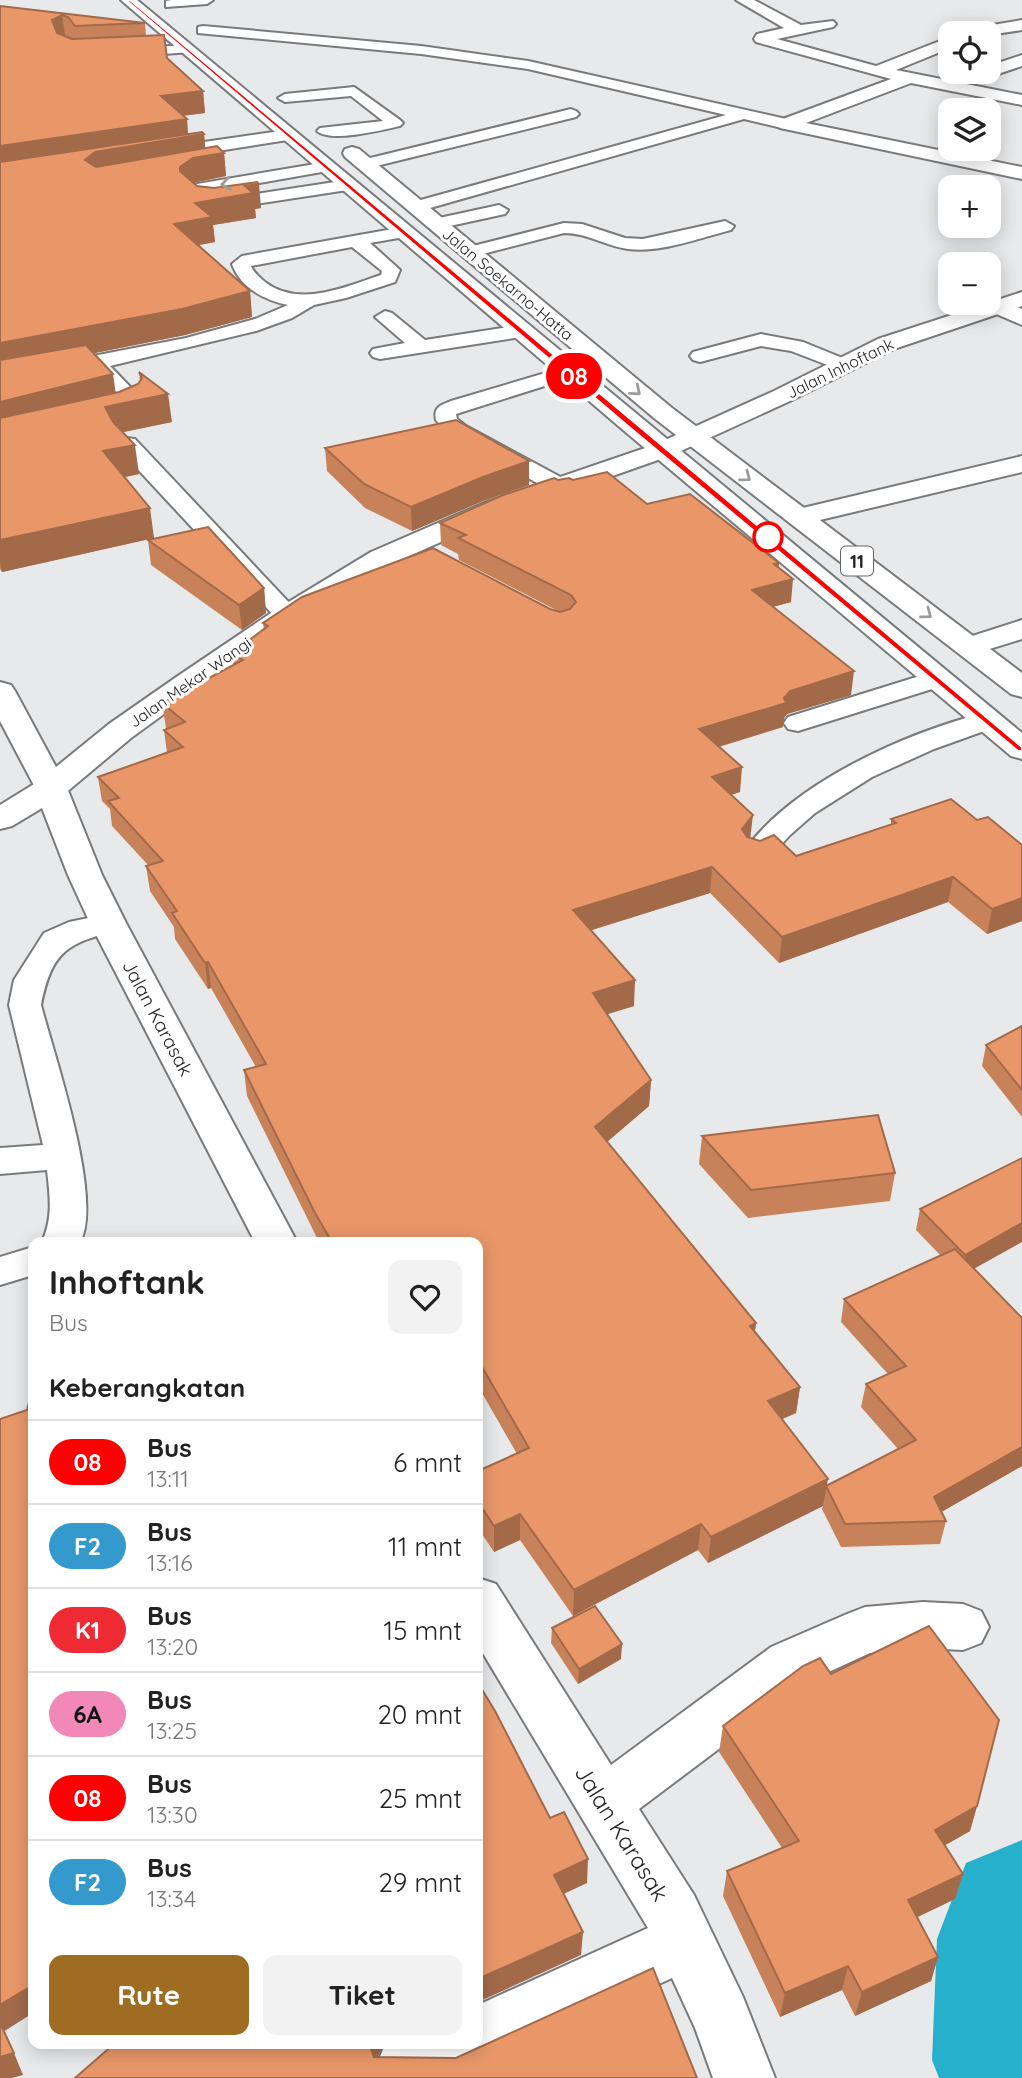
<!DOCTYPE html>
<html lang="id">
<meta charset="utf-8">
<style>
:root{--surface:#fff;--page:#f2f2f2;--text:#222;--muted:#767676;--line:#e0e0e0;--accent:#9f6d22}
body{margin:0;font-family:Quicksand,sans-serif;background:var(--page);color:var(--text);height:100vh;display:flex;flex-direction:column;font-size:26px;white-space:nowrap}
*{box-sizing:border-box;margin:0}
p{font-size:23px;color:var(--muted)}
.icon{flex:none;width:38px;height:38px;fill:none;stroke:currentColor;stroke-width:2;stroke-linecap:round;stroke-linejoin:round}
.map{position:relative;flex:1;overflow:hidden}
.side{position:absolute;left:28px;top:1237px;width:455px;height:812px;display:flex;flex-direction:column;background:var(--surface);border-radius:14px;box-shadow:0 4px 18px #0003}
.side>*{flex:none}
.badge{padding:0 14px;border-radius:23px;font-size:24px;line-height:46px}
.fabs{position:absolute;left:938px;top:21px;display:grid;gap:14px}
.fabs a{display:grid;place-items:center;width:63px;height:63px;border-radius:14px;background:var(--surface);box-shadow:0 4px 18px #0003;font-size:35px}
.map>.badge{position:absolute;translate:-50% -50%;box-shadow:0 0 0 4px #fff}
h2{padding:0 21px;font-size:26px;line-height:63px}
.round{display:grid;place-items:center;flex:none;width:74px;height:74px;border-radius:14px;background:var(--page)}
.headline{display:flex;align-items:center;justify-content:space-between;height:119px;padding:0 21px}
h1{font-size:33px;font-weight:700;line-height:52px}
.cta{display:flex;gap:14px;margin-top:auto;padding:14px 21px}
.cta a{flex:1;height:80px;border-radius:14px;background:var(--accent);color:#fff;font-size:28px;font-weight:700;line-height:80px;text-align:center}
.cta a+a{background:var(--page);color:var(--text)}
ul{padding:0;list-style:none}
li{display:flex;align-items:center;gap:21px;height:84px;padding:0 21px;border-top:2px solid var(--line)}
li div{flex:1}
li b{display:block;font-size:26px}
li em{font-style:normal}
li .badge{min-width:77px;font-weight:700;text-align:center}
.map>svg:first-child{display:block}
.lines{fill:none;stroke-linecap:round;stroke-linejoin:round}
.river{fill:#27b0cc;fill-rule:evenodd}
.lane-casing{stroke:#797a7b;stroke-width:4}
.street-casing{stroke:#797a7b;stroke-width:4}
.secondary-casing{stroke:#797a7b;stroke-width:4}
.highway-casing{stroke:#797a7b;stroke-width:4}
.lane{fill:#fff;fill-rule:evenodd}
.street{fill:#fff;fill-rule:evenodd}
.secondary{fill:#fff;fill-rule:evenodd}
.highway{fill:#fff;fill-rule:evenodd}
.wall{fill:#c8825a}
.shaded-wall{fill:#a36a4a}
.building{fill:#e99769;stroke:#a36a4a;stroke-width:2}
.oneway{stroke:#9c9c9d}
.line{fill:#f00;stroke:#fff;stroke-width:2}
.stop-dot{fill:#fff;stroke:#f00;stroke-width:3.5}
.labels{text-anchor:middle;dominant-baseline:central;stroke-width:6;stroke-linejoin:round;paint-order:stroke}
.far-street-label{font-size:16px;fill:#242425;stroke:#fff}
.shield{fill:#fff;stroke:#666;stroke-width:2}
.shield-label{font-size:18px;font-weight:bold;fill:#242425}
.street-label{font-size:19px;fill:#242425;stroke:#fff}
.near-street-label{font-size:23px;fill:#242425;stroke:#fff}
</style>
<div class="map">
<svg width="1022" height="2078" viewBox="0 0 1022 2078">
<rect width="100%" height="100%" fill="#e8e9eb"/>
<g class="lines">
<!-- river -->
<polygon class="river" points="1022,1840 1022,2078 939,2078 932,2060 937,1939 966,1863"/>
<!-- lane casing -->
<g class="lane-casing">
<g id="lane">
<polygon points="172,0 213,0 207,4 166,7 166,1"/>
<polygon points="203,26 421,46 528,61 786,119 794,124 786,129 744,119 416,212 408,207 410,203 726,115 528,69 421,54 198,33 198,27"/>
<polygon points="186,45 193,49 191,52 122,57 115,53 122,49"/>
<path d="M354,87L400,120L403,123L400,126C383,130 330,143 317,131L320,128L383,121L351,96L285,102L278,98L285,94Z"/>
<polygon points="571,109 576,111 579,114 576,117 364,169 356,164 358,161"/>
<polygon points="327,162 333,164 335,167 333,170 203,193 216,200 348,180 356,185 354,189 216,210 200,208 184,193 197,184"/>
<polygon points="499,205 508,210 505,214 436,229 427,224 430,220"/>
<path d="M725,221L734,226L731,230C699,238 662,253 628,249C606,246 587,233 564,233L471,257L462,252L465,248L564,223L582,224L625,238L643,239Z"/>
<path d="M404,227L410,228L413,232L410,236L370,243L400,270L395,282L346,298L314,305L292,318L256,331L110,366L138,395L143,407L140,411L108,421L101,419L97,415L101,411L122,404L91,370L0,386V374L186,338L255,319L288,305C265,300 240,288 232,264L242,256ZM352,247L382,271L381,275C345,287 299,308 265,282C259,277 254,273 251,266Z"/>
<polygon points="385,311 392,313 425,340 521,325 531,331 521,337 380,359 373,357 370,353 373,349 405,343 375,317"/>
<polygon points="761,334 803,342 850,361 853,365 850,369 843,371 791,351 761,346 700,362 693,360 690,356 693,352"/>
<path d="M569,366L576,368L579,372L576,376L456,414L457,419L466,426L566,480L569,485L566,490H550L450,436L436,420C433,407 441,405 451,401Z"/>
<polygon points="127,438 135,439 296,610 299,615 296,620 287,622 278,620 119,449 116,444 119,439"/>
<polygon points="939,670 948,672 952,678 948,684 798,731 788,729 784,723 788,717"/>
<path d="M988,712L998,714L1002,720L998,726L934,749L872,777L815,813L790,835L767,860L757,863L747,860L742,854C791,783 907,732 988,712Z"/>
<path d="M108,914L119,916L123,923L119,930C68,943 52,950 41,1005C54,1055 104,1200 80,1242H42C53,1218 50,1197 47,1170L0,1174V1148L43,1145L9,1005L14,980L44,933L69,922Z"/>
<polygon points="33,1247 33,1275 0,1285 0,1257"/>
</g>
</g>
<!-- street casing -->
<g class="street-casing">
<g id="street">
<polygon points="736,0 754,0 801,25 833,21 836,24 833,27 777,39 876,66 950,37 950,48 896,70 1022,95 1022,105 911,83 806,123 1022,167 1022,179 780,128 777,124 780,120 891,79 756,42 754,39 757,34 784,28"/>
<polygon points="1022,20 1022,30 989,35 966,33 974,28"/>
<polygon points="1022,55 1022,66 989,77 981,72 989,72 989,66"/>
<polygon points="288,130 297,135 294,139 155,161 146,155 155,149"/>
<polygon points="1002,301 1022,309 1022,325 994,313 991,308 994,303"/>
<polygon points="1022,456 1022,472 799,525 790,523 786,517 790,511"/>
<polygon points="1022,620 1022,639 970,655 960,652 955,646 960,640"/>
<polygon points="51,778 63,781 67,788 102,875 126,923 297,1242 255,1242 90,923 68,875 42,808 12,826 0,829 0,805 39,781"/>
<polygon points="478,1578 496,1584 611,1765 771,1647 847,1614 865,1607 923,1602 963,1604 981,1611 989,1627 981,1643 963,1650 923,1648 870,1653 809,1681 639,1809 694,1895 743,1997 775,2078 713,2078 695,2028 672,1978 456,2078 379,2078 375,2069 384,2047 391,2044 478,2044 478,2005 648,1928 478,1645"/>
</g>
</g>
<!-- secondary casing -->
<g class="secondary-casing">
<polygon id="secondary" points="1022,292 1022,306 894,349 790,401 672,455 502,515 391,564 297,621 197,690 131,738 63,795 51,798 39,795 0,721 0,682 11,685 15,691 56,767 109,724 175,678 277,609 371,552 484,503 654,445 774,391 878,339"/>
</g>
<!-- highway casing -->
<g class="highway-casing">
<g id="highway">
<polygon points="121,0 137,0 1022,733 1022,759 1011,756 622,429"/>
<polygon points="352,147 359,149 672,408 1022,673 1022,697 1011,694 654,418 345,157 343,153 345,149"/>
</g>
</g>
<!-- lane -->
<use href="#lane" class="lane"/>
<!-- street -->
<use href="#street" class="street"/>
<!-- secondary -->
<use href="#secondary" class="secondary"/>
<!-- highway -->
<use href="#highway" class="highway"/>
</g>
<!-- wall -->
<g class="wall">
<polygon points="0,6 145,23 146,36 167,58 203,91 205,113 183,116 187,119 188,134 204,134 205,148 224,153 226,176 194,183 197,186 261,208 255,209 256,218 213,225 215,242 199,245 250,291 252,317 185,335 94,353 116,393 138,384 140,381 139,372 172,422 123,432 139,474 124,477 154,538 2,572 0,569"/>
<polygon points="325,448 529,461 529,485 483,501 412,531 365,508 327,471"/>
<polygon points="558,480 573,480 647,504 779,563 778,567 791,602 773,607 851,695 787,714 784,718 783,727 719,747 740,792 731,795 750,838 796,856 891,825 891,819 977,820 1022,845 1022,921 987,934 948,902 779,963 710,893 591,930 634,1006 607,1014 651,1080 649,1106 607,1142 756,1323 755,1331 800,1387 796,1413 782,1419 827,1486 898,1449 861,1407 866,1384 888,1374 841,1322 844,1299 940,1255 916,1230 920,1209 1022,1158 974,1269 1022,1318 1022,1466 941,1512 946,1521 940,1544 841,1547 822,1509 823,1506 708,1563 698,1550 573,1616 520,1540 494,1552 478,1528 478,1471 517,1454 478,1386 478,1242 319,1242 247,1096 244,1070 256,1067 211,988 208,989 175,939 174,927 150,891 146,866 148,865 112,826 110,809 102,801 98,777 167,753 164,730 167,729 166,728 162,703 233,665 232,653 264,630 263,623 550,609 560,612 459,560 458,554 441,545 440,523"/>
<polygon points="148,540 264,588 266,613 242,630 151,565"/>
<polygon points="1022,1026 1022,1117 982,1066 986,1045"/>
<polygon points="702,1136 895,1173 890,1201 748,1218 699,1164"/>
<polygon points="552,1628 621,1659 578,1684 551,1643"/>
<polygon points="831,1674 977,1806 970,1831 945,1845 963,1874 955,1899 917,1917 938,1957 931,1981 855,2016 842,1990 780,2017 723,1896 727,1871 782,1848 719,1752 723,1726"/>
</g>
<!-- shaded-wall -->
<g class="shaded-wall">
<polygon points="62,15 65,35 55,41 52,20"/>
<polygon points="203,91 205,113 163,118 161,96"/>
<polygon points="187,119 188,137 204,134 206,156 224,153 226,176 196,182 183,191 0,170 0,146"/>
<polygon points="259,184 261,208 255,209 256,218 213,225 215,242 177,249 174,224 195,203 245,186"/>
<polygon points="250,291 252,317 185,335 0,372 0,343"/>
<polygon points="113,374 117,402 0,431 0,402"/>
<polygon points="168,394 172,422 109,435 105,407"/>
<polygon points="135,445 139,474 107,481 103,451"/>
<polygon points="529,461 529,485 483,501 412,531 411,507 483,477"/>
<polygon points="150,508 154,538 2,572 0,562 0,540"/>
<polygon points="779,563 777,584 793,579 791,602 750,613 752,590 774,564"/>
<polygon points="264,588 266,613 242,630 239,605"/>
<polygon points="854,671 851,695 787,714 784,718 783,727 697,753 699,729 784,698 790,691"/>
<polygon points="742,767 740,792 710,801 712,777"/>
<polygon points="753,815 750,840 742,829"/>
<polygon points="712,867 710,893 573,936 573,910"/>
<polygon points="953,877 948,902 779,963 782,937"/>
<polygon points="1022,898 1022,921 987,934 992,909"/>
<polygon points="208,962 211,988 208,989 205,963"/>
<polygon points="635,980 634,1006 592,1019 593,993"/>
<polygon points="651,1080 649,1106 594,1153 595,1127"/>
<polygon points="1022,1223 1022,1242 961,1276 965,1255"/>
<polygon points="756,1323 752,1350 750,1326"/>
<polygon points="800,1387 796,1413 764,1427 768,1401"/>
<polygon points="1022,1447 1022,1466 929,1519 934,1497"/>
<polygon points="828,1479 823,1506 708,1563 711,1537"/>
<polygon points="520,1514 520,1540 494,1552 494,1526"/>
<polygon points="701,1524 698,1550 573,1616 574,1590"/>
<polygon points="478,1640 480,1640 480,1665 478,1666"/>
<polygon points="622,1644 621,1659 578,1684 579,1669"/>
<polygon points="977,1806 970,1831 928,1855 935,1830"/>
<polygon points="588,1859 587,1883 553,1899 554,1875"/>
<polygon points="963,1874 955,1899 901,1925 908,1900"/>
<polygon points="583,1932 581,1955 478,2002 478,1979"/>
<polygon points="938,1957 931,1981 855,2016 862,1992"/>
<polygon points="848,1966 842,1990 780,2017 785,1993"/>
<polygon points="33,1985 33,2013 3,2032 0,2025 0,2005"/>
<polygon points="371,2044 384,2044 383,2045 373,2068 370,2046"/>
<polygon points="14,2053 23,2075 12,2078 0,2078 0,2057"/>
</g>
<!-- building -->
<g class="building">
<polygon points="0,6 145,23 75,26 68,17 62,15 52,20 57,33 72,39 164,35 167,58 203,91 161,96 187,119 0,146"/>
<polygon points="202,132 204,134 95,152 85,160 96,167 217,146 224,153 193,158 180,167 180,171 197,186 214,188 257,182 259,184 245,186 253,193 195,203 212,217 174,224 250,291 182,309 0,343 0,162"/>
<polygon points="86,345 113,374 0,402 0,360"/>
<polygon points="139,372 168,394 105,407 113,422 135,445 103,451 150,508 0,540 0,418 119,392 138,384 142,378"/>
<polygon points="456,420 529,461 483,477 411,507 364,484 325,448"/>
<polygon points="607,472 647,504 690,494 779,563 774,564 793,579 752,590 854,671 790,691 784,698 786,703 699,729 742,767 712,777 753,815 742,829 747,837 760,841 774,835 796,856 896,823 891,819 951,799 977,820 988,817 1022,845 1022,898 992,909 953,877 782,937 712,867 573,910 635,980 593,993 651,1080 595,1127 756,1323 750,1326 800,1387 768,1401 828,1479 711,1537 701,1524 574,1590 520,1514 494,1526 478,1502 478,1471 529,1448 478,1360 478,1242 332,1242 315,1213 244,1070 266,1064 208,962 205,963 172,913 177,911 146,866 163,861 108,801 119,798 98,777 183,747 164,730 185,722 162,703 243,660 232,653 268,626 263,623 302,597 433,548 550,609 560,612 570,609 576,602 571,595 458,538 466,535 440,523 503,495 554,478 558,480 569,478 573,480"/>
<polygon points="208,527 264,588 239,605 148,540"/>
<polygon points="1022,1026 1022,1090 986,1045"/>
<polygon points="878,1115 895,1173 751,1190 702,1136"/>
<polygon points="1022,1158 1022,1223 965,1255 920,1209"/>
<polygon points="955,1249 1022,1318 1022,1447 934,1497 946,1521 845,1524 826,1486 916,1440 866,1384 906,1366 844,1299"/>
<polygon points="33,1401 33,1985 0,2005 0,1419 27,1410 29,1402"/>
<polygon points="595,1606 622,1644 579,1669 552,1628"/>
<polygon points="929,1626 999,1720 977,1806 935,1830 963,1874 908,1900 938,1957 862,1992 848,1966 785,1993 727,1871 799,1841 723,1726 803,1666 820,1658 831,1674"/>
<polygon points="478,1683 495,1711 550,1818 564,1812 588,1859 554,1875 583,1932 478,1979"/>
<polygon points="653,1968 697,2078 75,2078 114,2044 371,2044 370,2046 374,2057 456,2058"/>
<polygon points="0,2023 14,2053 0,2057"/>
</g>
<!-- one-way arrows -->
<defs><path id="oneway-chevron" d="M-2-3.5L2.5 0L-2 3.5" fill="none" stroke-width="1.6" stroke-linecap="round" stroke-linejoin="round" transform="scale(1.75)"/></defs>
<g class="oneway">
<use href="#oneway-chevron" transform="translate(226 184) rotate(171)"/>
<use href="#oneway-chevron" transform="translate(636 391) rotate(40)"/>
<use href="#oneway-chevron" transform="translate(746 477) rotate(37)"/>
<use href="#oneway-chevron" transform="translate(927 614) rotate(37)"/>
</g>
<!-- line -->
<polygon class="line" points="126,0 130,0 634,422 1022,747 1022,751 1018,751 628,426"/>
<!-- markers -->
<circle class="stop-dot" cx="768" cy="537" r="14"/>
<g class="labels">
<!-- far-street labels -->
<g class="far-street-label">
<text transform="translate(508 284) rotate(40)">Jalan Soekarno-Hatta</text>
<text transform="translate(840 368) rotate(-26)">Jalan Inhoftank</text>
<text transform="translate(190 682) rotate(-35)">Jalan Mekar Wangi</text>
</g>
<!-- shield labels -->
<rect class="shield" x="841" y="546.5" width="32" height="29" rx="5"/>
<g class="shield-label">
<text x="857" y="561">11</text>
</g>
<!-- street labels -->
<g class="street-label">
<text transform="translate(158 1018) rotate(62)">Jalan Karasak</text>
</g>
<!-- near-street labels -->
<g class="near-street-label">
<text transform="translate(622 1833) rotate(58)">Jalan Karasak</text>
</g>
</g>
</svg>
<div class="fabs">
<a><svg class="icon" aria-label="locate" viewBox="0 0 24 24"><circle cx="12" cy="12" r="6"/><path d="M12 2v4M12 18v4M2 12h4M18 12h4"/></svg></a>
<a><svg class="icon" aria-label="layers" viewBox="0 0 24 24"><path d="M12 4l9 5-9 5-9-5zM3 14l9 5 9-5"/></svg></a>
<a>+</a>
<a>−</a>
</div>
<b class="badge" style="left:574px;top:376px;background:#f00;color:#fff">08</b>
<section class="side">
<div class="headline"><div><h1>Inhoftank</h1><p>Bus</p></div><a class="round"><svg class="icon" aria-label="heart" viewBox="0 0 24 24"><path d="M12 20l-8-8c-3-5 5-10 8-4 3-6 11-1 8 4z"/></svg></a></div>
<h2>Keberangkatan</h2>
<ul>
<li><span class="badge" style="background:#f00;color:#fff">08</span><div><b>Bus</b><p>13:11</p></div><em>6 mnt</em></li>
<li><span class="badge" style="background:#3499cc;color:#fff">F2</span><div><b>Bus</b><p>13:16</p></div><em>11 mnt</em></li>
<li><span class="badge" style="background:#ef2a33;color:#fff">K1</span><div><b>Bus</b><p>13:20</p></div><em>15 mnt</em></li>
<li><span class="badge" style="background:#f288b7;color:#111">6A</span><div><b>Bus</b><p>13:25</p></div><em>20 mnt</em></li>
<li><span class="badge" style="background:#f00;color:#fff">08</span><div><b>Bus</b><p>13:30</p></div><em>25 mnt</em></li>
<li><span class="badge" style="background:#3499cc;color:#fff">F2</span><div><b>Bus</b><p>13:34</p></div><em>29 mnt</em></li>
</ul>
<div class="cta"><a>Rute</a><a>Tiket</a></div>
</section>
</div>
